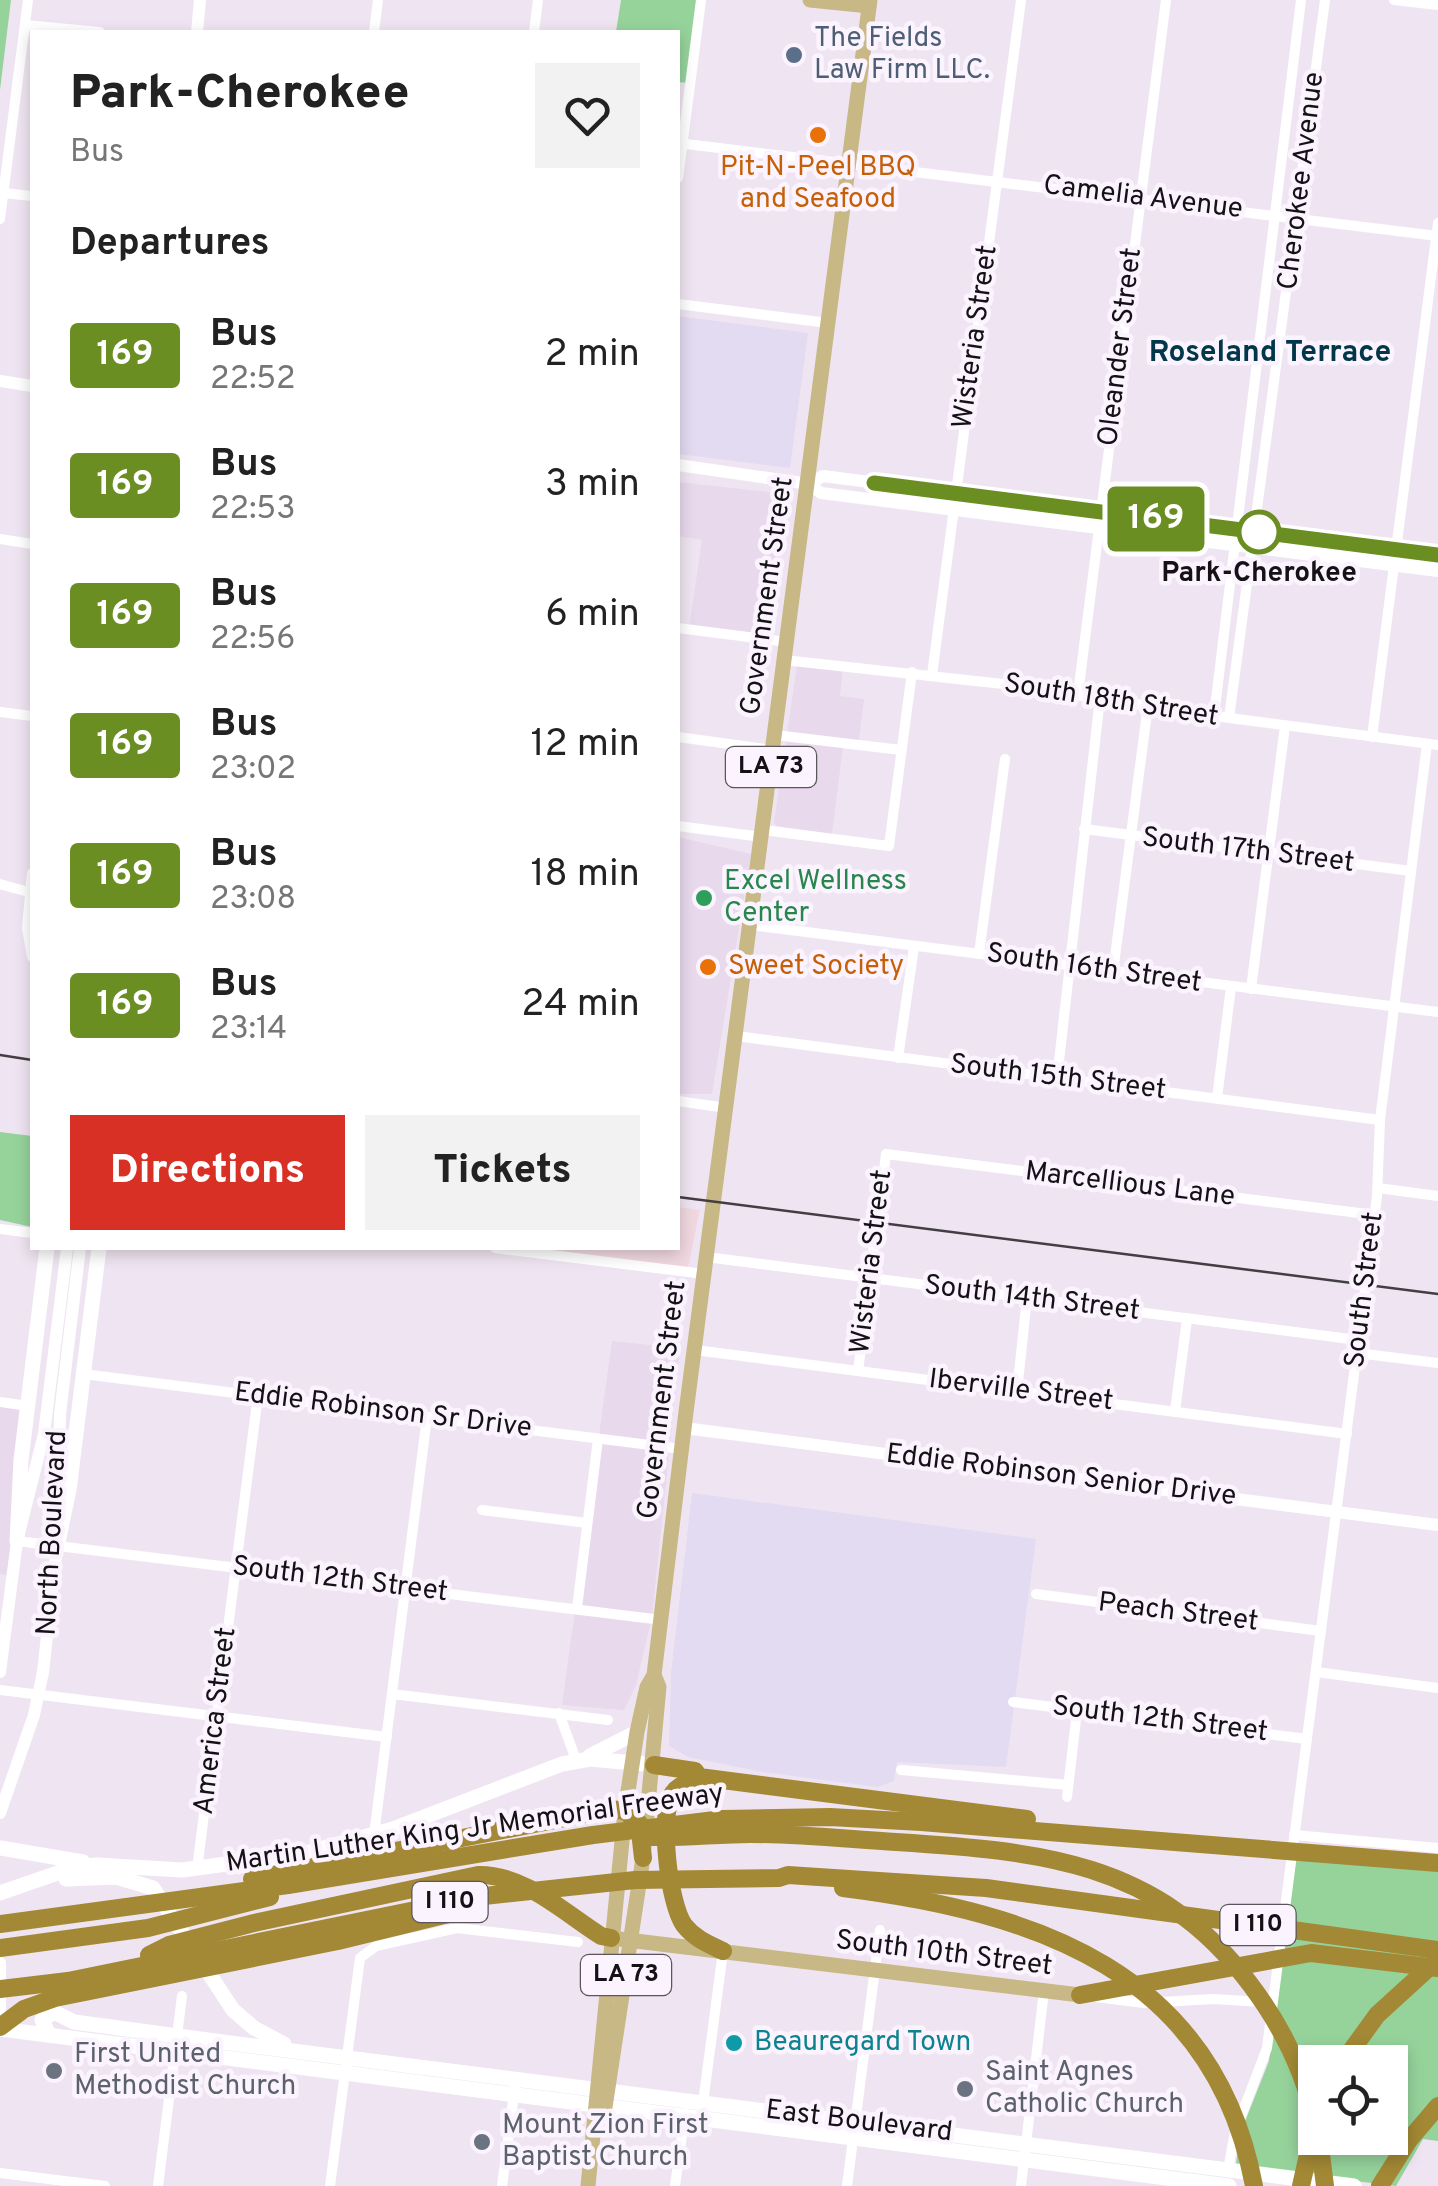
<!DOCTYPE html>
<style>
:root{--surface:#fff;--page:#f2f2f2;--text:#222;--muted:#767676;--accent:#d93025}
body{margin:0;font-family:Overpass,sans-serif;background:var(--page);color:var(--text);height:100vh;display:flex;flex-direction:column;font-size:38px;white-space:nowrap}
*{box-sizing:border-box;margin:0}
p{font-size:32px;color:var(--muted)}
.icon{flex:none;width:55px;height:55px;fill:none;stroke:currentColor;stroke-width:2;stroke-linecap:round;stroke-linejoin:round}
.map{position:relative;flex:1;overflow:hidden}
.side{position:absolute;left:30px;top:30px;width:650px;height:1220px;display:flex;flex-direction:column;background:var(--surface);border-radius:0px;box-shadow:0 5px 15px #0003}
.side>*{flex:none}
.badge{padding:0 20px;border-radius:8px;font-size:35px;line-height:65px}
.buttons{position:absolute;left:1298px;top:2045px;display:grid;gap:20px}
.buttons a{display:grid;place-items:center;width:110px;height:110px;border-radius:0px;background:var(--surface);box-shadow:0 5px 15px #0003;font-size:50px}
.map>.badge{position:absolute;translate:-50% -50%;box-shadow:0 0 0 5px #fff}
h2{padding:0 40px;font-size:38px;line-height:90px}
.round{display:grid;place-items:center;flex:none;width:105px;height:105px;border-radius:0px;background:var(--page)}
.head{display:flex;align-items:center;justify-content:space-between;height:170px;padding:0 40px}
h1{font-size:48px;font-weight:800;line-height:75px}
.button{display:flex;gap:20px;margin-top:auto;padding:20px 40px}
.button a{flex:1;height:115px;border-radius:0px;background:var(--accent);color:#fff;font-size:40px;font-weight:800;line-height:115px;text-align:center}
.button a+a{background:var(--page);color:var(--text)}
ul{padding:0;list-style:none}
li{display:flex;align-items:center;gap:30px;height:130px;padding:0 40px}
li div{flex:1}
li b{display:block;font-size:38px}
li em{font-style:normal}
li .badge{min-width:110px;font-weight:700;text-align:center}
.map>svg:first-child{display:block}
.built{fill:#e8d9ec}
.industrial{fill:#f1d8e0}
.education{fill:#e2dbf1}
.green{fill:#96d39b;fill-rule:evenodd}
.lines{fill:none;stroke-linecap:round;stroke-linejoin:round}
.minor{stroke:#fff;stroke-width:10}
.tertiary{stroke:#fff;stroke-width:12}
.secondary{stroke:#fff;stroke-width:15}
.primary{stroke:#c8b886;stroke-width:15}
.motorway{stroke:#a38935;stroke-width:18}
.rail{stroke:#423e43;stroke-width:2.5}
.line-casing{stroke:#fff;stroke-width:22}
.line{stroke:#6b8e23;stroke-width:15}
.service-dot{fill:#5c6f8a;stroke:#fbf3fe;stroke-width:4}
.food-dot{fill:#e8710a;stroke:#fbf3fe;stroke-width:4}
.stop-dot{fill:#fff;stroke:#6b8e23;stroke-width:5}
.leisure-dot{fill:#2e9e5b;stroke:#fbf3fe;stroke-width:4}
.culture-dot{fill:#0f9aa8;stroke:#fbf3fe;stroke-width:4}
.worship-dot{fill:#6b7280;stroke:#fbf3fe;stroke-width:4}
.labels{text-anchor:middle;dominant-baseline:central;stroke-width:9;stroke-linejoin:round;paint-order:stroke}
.shield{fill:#fbf3fe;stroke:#5a565c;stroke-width:2.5}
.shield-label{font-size:25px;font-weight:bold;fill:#151216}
.service-label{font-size:28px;fill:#4e5e75;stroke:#fbf3fe;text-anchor:start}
.food-label{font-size:28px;fill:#c56008;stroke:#fbf3fe}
.street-label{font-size:28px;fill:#151216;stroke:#fbf3fe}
.stop-label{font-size:28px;font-weight:bold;fill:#151216;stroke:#fbf3fe}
.leisure-label{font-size:28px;fill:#27864d;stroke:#fbf3fe;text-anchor:start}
.culture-label{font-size:28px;fill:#0d838f;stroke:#fbf3fe;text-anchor:start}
.worship-label{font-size:28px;fill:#5b616d;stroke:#fbf3fe;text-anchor:start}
.neighbourhood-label{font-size:30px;font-weight:bold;fill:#023749;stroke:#fbf3fe}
</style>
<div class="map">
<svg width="1438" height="2186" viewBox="0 0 1438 2186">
<rect width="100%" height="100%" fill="#efe5f2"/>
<!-- built -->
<g class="built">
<polygon points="678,482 788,494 769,639 689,629 702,540 678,536"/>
<polygon points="797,666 843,669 840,696 864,699 858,747 843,746 832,834 777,826 774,822"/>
<polygon points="678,837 751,854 712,1094 678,1094"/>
<polygon points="612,1341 680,1348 652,1617 636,1685 624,1710 562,1705"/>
<polygon points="0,1402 28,1406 12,1576 0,1574"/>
</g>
<!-- industrial -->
<polygon class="industrial" points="678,1207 700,1210 688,1268 533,1248 678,1248"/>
<!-- education -->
<g class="education">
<polygon points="678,316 808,333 790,468 678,454"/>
<polygon points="692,1493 1036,1539 1006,1767 897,1762 894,1781 877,1787 763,1772 688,1757 669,1746 671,1673"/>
</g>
<!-- green -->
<g class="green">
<polygon points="0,0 11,0 0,90"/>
<polygon points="621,0 702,0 690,83 678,82 678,32 616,32"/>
<polygon points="0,1132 32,1136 32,1227 0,1220"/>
<path d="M1298,1844L1438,1855V2141L1423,2139L1396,2186L1240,2167L1236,2164L1240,2134L1269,2061ZM1315,2062H1390V2138H1315Z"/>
</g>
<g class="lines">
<!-- minor -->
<g class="minor">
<polyline points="1394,0 1438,5"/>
<polyline points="25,25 100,32"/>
<polyline points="374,32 378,0"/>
<polyline points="534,32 538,0"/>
<polyline points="678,143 1438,236"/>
<polyline points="678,178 701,0"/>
<polyline points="3,193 32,196"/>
<polyline points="0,219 28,0"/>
<polyline points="678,304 828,323"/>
<polyline points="0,539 32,544"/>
<polyline points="678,628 787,642"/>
<polyline points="784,660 1003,684 1229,718 1438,745"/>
<polyline points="932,675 1021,0"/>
<polyline points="1078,694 1166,0"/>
<polyline points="0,712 32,716"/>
<polyline points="1214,716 1301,0"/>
<polyline points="1229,718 1325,0"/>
<polyline points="775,735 901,750"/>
<polyline points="678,737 773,750"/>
<polyline points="1372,737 1438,223"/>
<polyline points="678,826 762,837"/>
<polyline points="1084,829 1411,871"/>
<polyline points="763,830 889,846 912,672"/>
<polyline points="32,873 27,928 32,957"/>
<polyline points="0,884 32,893"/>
<polyline points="751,925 1438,1012"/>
<polyline points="979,954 1005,759"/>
<polyline points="1113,972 1148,705"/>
<polyline points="1251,989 1285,726"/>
<polyline points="736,1036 1380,1120"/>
<polyline points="898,1058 914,947"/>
<polyline points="1057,1079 1100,698"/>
<polyline points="1217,1098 1231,987"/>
<polyline points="678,1101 727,1108"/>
<polyline points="1378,1188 1438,1196"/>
<polyline points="0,1229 32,1233"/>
<polyline points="495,1248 704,1274"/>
<polyline points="706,1257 1358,1340"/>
<polyline points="695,1350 1347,1434"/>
<polyline points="1357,1353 1438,1363"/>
<polyline points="858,1371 886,1154 1375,1215"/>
<polyline points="83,1374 682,1449"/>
<polyline points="1017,1391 1027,1298"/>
<polyline points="0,1402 28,1406"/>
<polyline points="1175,1411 1187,1319"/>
<polyline points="482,1510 587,1523"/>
<polyline points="17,1541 662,1620"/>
<polyline points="1036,1594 1321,1631"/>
<polyline points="577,1608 598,1439"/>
<polyline points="1316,1672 1438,1688"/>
<polyline points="0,1690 387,1737"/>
<polyline points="392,1694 608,1720"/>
<polyline points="1013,1702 1307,1739"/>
<polyline points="559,1713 576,1760"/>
<polyline points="901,1770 1068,1785"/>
<polyline points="1067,1797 1077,1711"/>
<polyline points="374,1835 427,1417"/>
<polyline points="1294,1835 1438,1848"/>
<polyline points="197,1869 258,1395"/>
<polyline points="1096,1997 1144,2003 1213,1999 1263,2002"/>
<polyline points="703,2103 723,1951"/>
<polyline points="1228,2170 1235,2132 1267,2048 1377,1196 1380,1120 1427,744"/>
<polyline points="0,2173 105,2186"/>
<polyline points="158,2186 182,1996"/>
<polyline points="330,2186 360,1958 376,1946 457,1928 578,1942"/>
<polyline points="502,2186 516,2079"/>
<polyline points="675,2186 685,2113"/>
<polyline points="847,2186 880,1930"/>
<polyline points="1021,2186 1044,1991"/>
</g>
<!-- tertiary -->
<g class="tertiary">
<polyline points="197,32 200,0"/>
<polyline points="0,381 32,386"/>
<polyline points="678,465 809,484"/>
<polyline points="809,484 821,493 1438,571"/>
<polyline points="809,484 823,476 1438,555"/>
<polyline points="684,1428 1438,1525"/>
<polyline points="0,1672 17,1541 44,1434 67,1248"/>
<polyline points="0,1813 34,1715 43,1672 57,1547 60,1414 80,1248"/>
<polyline points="0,1963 0,2009"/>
</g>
<!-- secondary -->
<g class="secondary">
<polyline points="17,1541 21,1460 47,1248"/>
<polyline points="57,1547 69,1490 99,1248"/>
<polyline points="590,1756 637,1732"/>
<polyline points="0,1848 83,1862"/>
<polyline points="66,1879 116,1877 153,1888 233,2010 254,2028 284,2044"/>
<polyline points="0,1893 75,1867 97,1865 182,1870 302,1854 393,1829 562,1764 590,1759 645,1764"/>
<polyline points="0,2029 1229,2186"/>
<polyline points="49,2035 42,2020 54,2012 74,2022 215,2041 1354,2186"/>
</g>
<!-- primary -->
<g class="primary">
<polyline points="810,0 869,6"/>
<polyline points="611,1938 1080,1995"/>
<polyline points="598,2116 605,2107 643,1858 659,1687 654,1675"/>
<polyline points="588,2186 625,1811 637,1732 647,1687 654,1675 686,1412 870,0"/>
</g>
<!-- motorway -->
<g class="motorway">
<polyline points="654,1765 695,1771 699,1777 1027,1819"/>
<path d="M699,1777C690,1783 679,1784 673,1793C658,1815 669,1904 684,1925C695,1939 708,1944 723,1951"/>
<path d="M652,1837C685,1838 718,1834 751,1834C799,1834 847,1839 896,1842C1037,1851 1158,1860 1250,1984C1281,2025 1304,2071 1315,2121"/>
<polyline points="252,1879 611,1809 625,1811 639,1823 643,1858"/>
<path d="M843,1888C1035,1912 1214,1971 1254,2186"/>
<polyline points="0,1924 288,1885 593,1835 723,1819 830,1817 921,1822 1438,1863"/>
<polyline points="0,1948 148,1928 270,1897"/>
<path d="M149,1955L169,1945L254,1923L478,1875C524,1874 563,1912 601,1936L611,1938"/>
<polyline points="0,1989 68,1981 484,1896 635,1880 779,1878 788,1875 986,1888 1438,1950"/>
<polyline points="1080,1995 1311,1953 1438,1968"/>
<polyline points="0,2027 24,2009 55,1998 338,1941 477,1907"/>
<polyline points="1343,2062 1377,2015 1433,1964"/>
<polyline points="1319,2138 1325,2186"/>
<polyline points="1301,2186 1315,2124"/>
<polyline points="1380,2186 1409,2140 1438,2106"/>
</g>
<!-- rail -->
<g class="rail">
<polyline points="0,1055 32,1060"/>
<polyline points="678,1197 1438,1294"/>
</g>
</g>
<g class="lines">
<!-- line casing -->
<g class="line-casing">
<polyline id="line" points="874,483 1438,555"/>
</g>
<!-- line -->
<use href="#line" class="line"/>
</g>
<!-- markers -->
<circle class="service-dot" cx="794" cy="55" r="10"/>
<g class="food-dot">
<circle cx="818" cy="135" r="10"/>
<circle cx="708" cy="967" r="10"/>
</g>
<circle class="stop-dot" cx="1259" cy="532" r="20"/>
<circle class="leisure-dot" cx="704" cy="898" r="10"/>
<circle class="culture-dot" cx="734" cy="2043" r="10"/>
<g class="worship-dot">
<circle cx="54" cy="2071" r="10"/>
<circle cx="965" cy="2089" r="10"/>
<circle cx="482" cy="2142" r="10"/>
</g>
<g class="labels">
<!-- shield labels -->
<g class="shield">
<rect x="726" y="747" width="90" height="40" rx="8"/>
<rect x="412.5" y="1882" width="75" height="40" rx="8"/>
<rect x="1220.5" y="1905" width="75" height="40" rx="8"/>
<rect x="581" y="1955" width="90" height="40" rx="8"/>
</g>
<g class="shield-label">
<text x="771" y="767">LA 73</text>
<text x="450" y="1902">I 110</text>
<text x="1258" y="1925">I 110</text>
<text x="626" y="1975">LA 73</text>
</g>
<!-- service labels -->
<g class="service-label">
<text x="814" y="39">The Fields<tspan x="814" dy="32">Law Firm LLC.</tspan></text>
</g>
<!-- food labels -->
<g class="food-label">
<text x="818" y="168">Pit-N-Peel BBQ<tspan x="818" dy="32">and Seafood</tspan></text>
<text x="728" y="967" text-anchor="start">Sweet Society</text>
</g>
<!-- street labels -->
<g class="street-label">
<text transform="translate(1302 181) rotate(-83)">Cherokee Avenue</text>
<text transform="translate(1143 198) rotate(7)">Camelia Avenue</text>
<text transform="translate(976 337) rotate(-82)">Wisteria Street</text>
<text transform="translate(1121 347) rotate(-83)">Oleander Street</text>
<text transform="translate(768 596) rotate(-82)">Government Street</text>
<text transform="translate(1111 701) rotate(9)">South 18th Street</text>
<text transform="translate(1248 851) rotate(7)">South 17th Street</text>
<text transform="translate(1094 969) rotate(8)">South 16th Street</text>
<text transform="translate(1058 1078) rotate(7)">South 15th Street</text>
<text transform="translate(1130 1185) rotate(7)">Marcellious Lane</text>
<text transform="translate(872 1262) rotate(-83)">Wisteria Street</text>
<text transform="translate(1365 1290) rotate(-83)">South Street</text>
<text transform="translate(1032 1299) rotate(7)">South 14th Street</text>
<text transform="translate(1021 1391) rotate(7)">Iberville Street</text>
<text transform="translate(663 1400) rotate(-83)">Government Street</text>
<text transform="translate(383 1411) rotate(7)">Eddie Robinson Sr Drive</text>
<text transform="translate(1061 1476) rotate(7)">Eddie Robinson Senior Drive</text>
<text transform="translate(53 1533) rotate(-87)">North Boulevard</text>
<text transform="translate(340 1580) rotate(7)">South 12th Street</text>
<text transform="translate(1178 1613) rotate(7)">Peach Street</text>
<text transform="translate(1160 1720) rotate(7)">South 12th Street</text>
<text transform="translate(216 1721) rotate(-83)">America Street</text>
<text transform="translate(475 1829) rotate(-8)">Martin Luther King Jr Memorial Freeway</text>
<text transform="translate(944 1954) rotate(7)">South 10th Street</text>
<text transform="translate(859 2122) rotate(7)">East Boulevard</text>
</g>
<!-- stop labels -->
<g class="stop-label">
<text x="1259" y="574">Park-Cherokee</text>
</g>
<!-- leisure labels -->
<g class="leisure-label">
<text x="724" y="882">Excel Wellness<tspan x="724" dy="32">Center</tspan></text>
</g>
<!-- culture labels -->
<g class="culture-label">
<text x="754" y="2043">Beauregard Town</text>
</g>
<!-- worship labels -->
<g class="worship-label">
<text x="74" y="2055">First United<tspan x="74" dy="32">Methodist Church</tspan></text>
<text x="985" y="2073">Saint Agnes<tspan x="985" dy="32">Catholic Church</tspan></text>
<text x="502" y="2126">Mount Zion First<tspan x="502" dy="32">Baptist Church</tspan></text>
</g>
<!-- neighbourhood labels -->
<g class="neighbourhood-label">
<text x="1270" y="353">Roseland Terrace</text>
</g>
</g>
</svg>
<div class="buttons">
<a><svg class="icon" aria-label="locate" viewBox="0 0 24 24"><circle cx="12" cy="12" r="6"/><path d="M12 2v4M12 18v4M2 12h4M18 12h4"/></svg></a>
</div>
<b class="badge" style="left:1156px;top:519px;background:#6b8e23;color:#fff">169</b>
<section class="side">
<div class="head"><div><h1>Park-Cherokee</h1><p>Bus</p></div><a class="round"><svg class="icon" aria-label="heart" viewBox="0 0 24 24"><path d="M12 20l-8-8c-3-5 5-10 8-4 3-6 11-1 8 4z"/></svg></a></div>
<h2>Departures</h2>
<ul>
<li><span class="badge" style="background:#6b8e23;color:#fff">169</span><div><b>Bus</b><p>22:52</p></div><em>2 min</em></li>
<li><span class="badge" style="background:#6b8e23;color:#fff">169</span><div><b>Bus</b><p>22:53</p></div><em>3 min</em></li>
<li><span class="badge" style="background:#6b8e23;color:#fff">169</span><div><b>Bus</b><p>22:56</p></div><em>6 min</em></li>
<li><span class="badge" style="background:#6b8e23;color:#fff">169</span><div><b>Bus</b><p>23:02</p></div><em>12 min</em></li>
<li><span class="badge" style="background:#6b8e23;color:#fff">169</span><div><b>Bus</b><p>23:08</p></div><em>18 min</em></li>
<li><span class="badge" style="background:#6b8e23;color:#fff">169</span><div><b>Bus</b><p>23:14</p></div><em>24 min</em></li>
</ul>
<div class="button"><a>Directions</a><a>Tickets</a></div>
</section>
</div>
